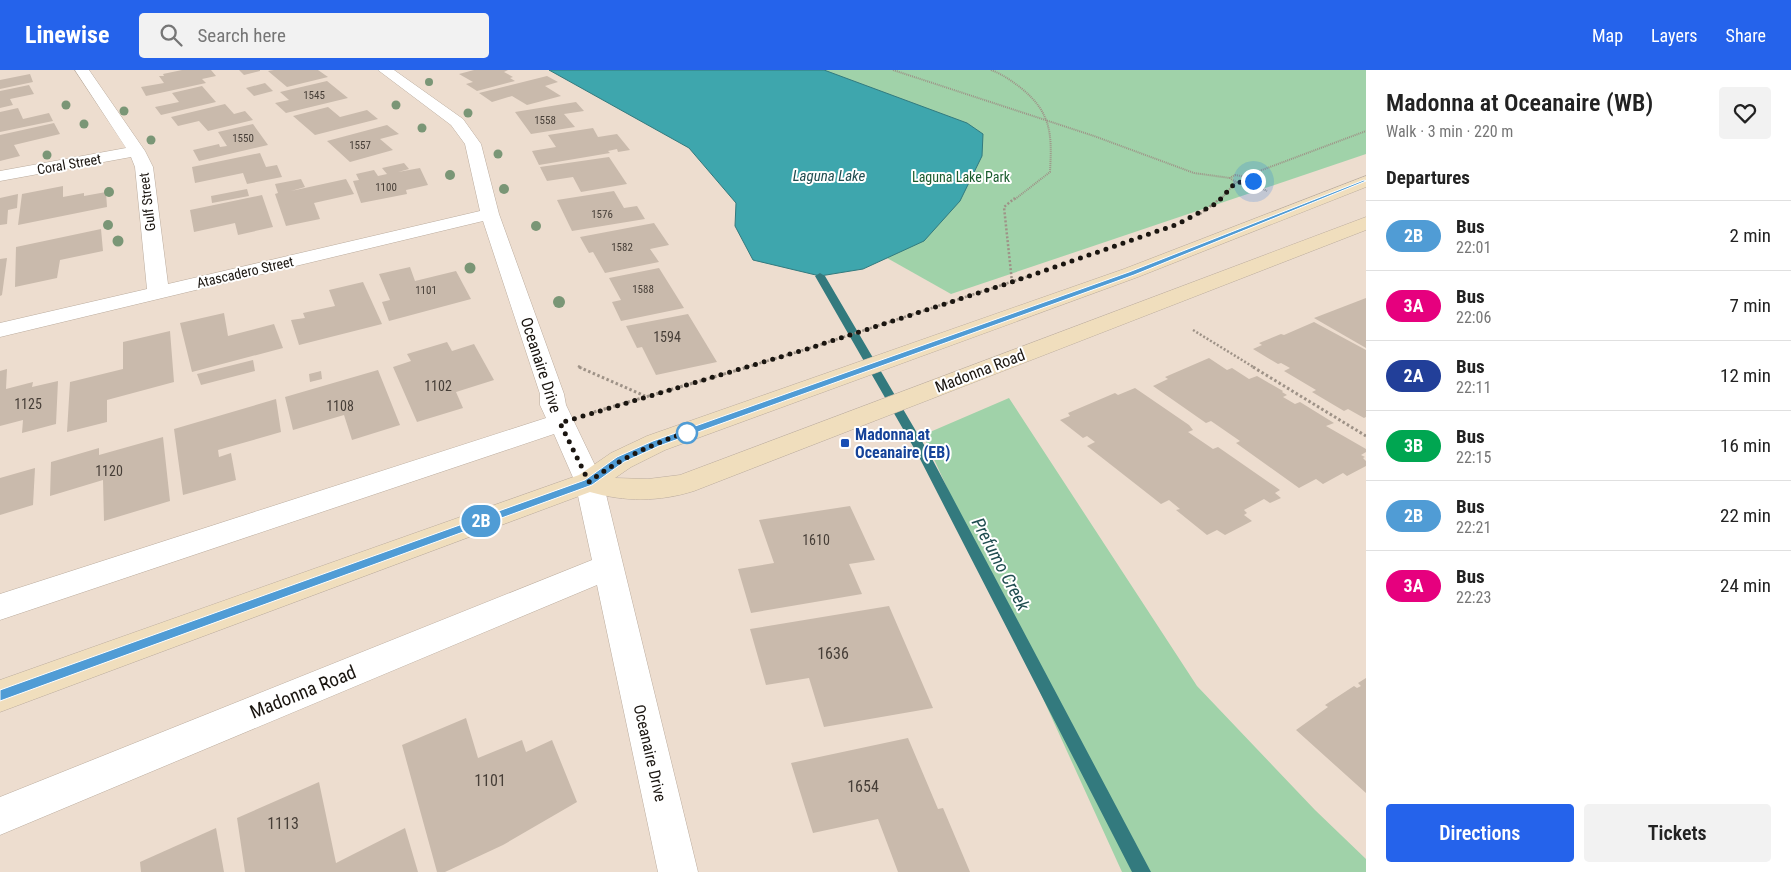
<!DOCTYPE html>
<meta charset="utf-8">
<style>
:root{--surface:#fff;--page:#f2f2f2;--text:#222;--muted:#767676;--line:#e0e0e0;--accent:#2563eb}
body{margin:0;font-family:"Roboto Condensed",sans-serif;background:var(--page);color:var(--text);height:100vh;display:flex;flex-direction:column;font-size:19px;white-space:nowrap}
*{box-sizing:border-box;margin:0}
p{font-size:16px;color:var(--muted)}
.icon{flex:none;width:28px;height:28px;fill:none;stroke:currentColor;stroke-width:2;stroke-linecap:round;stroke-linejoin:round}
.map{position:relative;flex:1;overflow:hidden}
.details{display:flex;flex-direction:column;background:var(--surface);width:425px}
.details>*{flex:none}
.badge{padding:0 10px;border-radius:16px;font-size:18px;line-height:32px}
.you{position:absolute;width:25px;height:25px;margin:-12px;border:4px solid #fff;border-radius:50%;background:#1a73e8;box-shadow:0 0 0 8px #1a73e833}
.map>.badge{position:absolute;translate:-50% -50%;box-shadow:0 0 0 2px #fff}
h2{padding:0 20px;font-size:19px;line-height:45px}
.round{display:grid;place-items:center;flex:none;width:52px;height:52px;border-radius:5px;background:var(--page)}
.summary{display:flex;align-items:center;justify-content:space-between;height:85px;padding:0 20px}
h1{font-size:24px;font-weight:600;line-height:38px}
.action{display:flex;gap:10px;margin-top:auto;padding:10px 20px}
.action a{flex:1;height:58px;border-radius:5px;background:var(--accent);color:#fff;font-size:20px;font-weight:600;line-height:58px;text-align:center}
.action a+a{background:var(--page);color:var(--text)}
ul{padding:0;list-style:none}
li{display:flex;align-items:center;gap:15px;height:70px;padding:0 20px;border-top:1px solid var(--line)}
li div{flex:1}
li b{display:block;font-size:19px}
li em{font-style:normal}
li .badge{min-width:55px;font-weight:700;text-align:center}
header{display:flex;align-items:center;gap:30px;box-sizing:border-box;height:70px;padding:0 25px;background:var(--accent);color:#fff}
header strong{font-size:24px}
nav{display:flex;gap:28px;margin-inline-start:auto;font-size:18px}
.search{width:350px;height:45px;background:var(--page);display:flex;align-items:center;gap:12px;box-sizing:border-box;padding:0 18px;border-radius:5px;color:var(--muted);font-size:19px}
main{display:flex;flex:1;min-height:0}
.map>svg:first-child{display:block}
.green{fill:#a0d2a9}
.water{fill:#3ea6ad;stroke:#337a7e}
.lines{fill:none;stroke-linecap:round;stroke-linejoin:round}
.stream{fill:#337a7e;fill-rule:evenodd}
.building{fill:#c9baac}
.minor-casing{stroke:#bbac9e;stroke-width:1}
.secondary-casing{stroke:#bbac9e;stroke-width:1}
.path-far2{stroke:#9e9287;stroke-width:2;stroke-dasharray:1 1;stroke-linecap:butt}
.path-far1{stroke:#9e9287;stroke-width:2.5;stroke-dasharray:2 2;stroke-linecap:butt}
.path{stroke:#9e9287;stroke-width:3;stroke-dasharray:2.5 2.5;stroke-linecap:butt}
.minor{fill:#fff;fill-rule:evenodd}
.secondary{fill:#f0debd;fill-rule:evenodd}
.tree{fill:#7a9676}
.line{fill:#509cd5;stroke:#fff}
.walk{stroke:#1a1510;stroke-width:5;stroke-dasharray:0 9}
.stop-dot{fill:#fff;stroke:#509cd5;stroke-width:2.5}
.transit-dot{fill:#1a4fb4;stroke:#fff;stroke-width:2}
.labels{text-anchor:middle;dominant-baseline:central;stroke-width:4;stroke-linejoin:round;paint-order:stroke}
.far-number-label{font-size:11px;fill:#463e37}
.far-street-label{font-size:14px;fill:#1a1510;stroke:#fff}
.far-park-label{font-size:14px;fill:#1b5c2e;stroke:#fff}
.number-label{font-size:14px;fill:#463e37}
.far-water-label{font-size:15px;font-style:italic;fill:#204d50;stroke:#fff}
.street-label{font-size:16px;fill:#1a1510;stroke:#fff}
.transit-label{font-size:16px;font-weight:bold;fill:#164399;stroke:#fff;text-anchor:start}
.near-number-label{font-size:16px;fill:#463e37}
.water-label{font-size:18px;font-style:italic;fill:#204d50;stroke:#fff}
.near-street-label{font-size:19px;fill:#1a1510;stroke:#fff}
</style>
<header>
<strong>Linewise</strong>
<div class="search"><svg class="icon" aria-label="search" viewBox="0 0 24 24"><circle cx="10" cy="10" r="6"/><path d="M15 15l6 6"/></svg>Search here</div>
<nav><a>Map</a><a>Layers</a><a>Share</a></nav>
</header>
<main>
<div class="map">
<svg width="1366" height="802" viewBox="0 0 1366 802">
<rect width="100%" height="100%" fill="#edddcf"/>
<!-- green -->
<g class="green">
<polygon points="553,0 1366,0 1366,84 951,224"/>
<polygon points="1009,328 1197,616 1315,740 1366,789 1366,802 1122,802 923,365"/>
</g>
<!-- water -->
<polygon class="water" points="549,0 824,0 967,53 983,64 982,86 960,131 924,171 863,199 820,206 753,190 735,156 736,133 689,78"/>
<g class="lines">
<!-- stream -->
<polygon class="stream" points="820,203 825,206 930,385 1151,802 1132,802 918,385 815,206"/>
</g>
<!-- building -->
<g class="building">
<polygon points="182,0 211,0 216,6 202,9 206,13 146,26 141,17 164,13 159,6 164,6 163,4"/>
<polygon points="239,0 260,0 260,1 244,5"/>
<polygon points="274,0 318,0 328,7 287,17 268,1"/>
<polygon points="474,0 508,0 504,2 513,7 510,8 515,11 477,21 466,14 473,12 459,4"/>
<polygon points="30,4 33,12 0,19 0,10"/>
<polygon points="547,6 558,12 545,16 561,26 527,35 512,26 492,32 479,23"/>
<polygon points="327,11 348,28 286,43 275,33 289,30 280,22"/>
<polygon points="265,13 273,21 254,26 246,18"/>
<polygon points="29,15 34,24 10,29 13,35 0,38 0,21"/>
<polygon points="202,16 216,32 161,45 155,37 179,32 172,23"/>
<polygon points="576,32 584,41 564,44 575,57 531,64 515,42"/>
<polygon points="225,34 234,44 245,41 253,50 208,61 199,51 178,56 171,47"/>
<polygon points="328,37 340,47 367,40 378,49 315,65 293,46"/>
<polygon points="18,38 23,49 49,43 53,51 0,62 0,42"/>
<polygon points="54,53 60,64 14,75 20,86 0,91 0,65"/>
<polygon points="253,54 268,75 199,91 193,80 219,74 220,77 227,76 218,62"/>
<polygon points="387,55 399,64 380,69 393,80 350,92 327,71"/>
<polygon points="593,58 598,67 617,64 630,80 618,82 617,79 608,81 610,83 539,95 532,81 556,77 548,65"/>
<polygon points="260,83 266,97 277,95 282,107 247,114 243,103 195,113 192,97"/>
<polygon points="609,87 627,114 581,122 573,107 547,111 540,97"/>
<polygon points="404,93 409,99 398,102 420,98 428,115 406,120 407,124 361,133 353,111 359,110 356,104 374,100 378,106 387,104 382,98"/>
<polygon points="301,109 305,117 291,121 346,109 354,124 314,133 320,149 286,156 275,124 278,123 275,114"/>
<polygon points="63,116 63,127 84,123 84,126 106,122 107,137 18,155 22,124"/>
<polygon points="247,119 249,126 212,133 211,126"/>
<polygon points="614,121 624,138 637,136 645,149 572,161 557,130"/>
<polygon points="18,124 17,138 8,140 7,154 0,155 0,128"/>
<polygon points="262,125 273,157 238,165 235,153 194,162 190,140"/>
<polygon points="654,153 669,175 650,179 659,192 605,203 593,182 589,183 580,167"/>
<polygon points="101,159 103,181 60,190 57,208 15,217 16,177"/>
<polygon points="7,188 2,225 0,226 0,189"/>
<polygon points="410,197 415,211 456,201 471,229 389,251 382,232 390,230 379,204"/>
<polygon points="659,198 684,238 621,251 612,232 621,230 609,208"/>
<polygon points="363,212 382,254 299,275 291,250 305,248 303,243 335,236 329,220"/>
<polygon points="1366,228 1366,278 1314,248"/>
<polygon points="224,243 228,266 274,254 283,278 192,302 180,253"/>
<polygon points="688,244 717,292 656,305 642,277 637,278 626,256"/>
<polygon points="1314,252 1366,280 1366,347 1364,348 1348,339 1344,341 1312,322 1316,320 1284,301 1290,298 1281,293 1278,294 1253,279 1262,275 1259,273 1281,264 1284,265"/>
<polygon points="170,261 174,312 107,330 107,352 67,362 70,312 123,299 123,272"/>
<polygon points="447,272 452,281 474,274 494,310 456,322 463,338 417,352 393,297 411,291 407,284"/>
<polygon points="1209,288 1227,300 1232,298 1249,309 1257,306 1283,321 1282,322 1287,325 1283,327 1295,334 1300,332 1334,353 1326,356 1366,379 1366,382 1361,385 1365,387 1363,388 1366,391 1366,396 1347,406 1343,403 1323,414 1316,409 1299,418 1236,373 1240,371 1211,351 1206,353 1153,316 1168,309 1165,307"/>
<polygon points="253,290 255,301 201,315 197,304"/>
<polygon points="7,299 6,319 33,312 32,317 58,311 56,354 22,363 23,350 0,356 0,301"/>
<polygon points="378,300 400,355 352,370 344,345 293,360 285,327"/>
<polygon points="321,301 322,309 310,312 309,304"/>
<polygon points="1135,318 1189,355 1193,360 1188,362 1213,379 1218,377 1280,420 1275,423 1281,428 1270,433 1264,429 1244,440 1247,443 1244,445 1252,451 1225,465 1217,460 1207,465 1176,440 1180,439 1169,430 1161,434 1087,376 1095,372 1087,366 1083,368 1060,350 1070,346 1068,343 1115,323 1118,325"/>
<polygon points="276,329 281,362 218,380 219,387 231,383 236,410 183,425 174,359"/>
<polygon points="163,367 170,431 104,451 103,410 50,426 51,392 99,378 99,385"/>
<polygon points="35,398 33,435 0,445 0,408"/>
<polygon points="850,436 875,490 849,494 862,524 751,543 738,499 774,493 759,450"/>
<polygon points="889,536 933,638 824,657 809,608 766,615 750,559"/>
<polygon points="1366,608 1366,723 1296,660 1328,637 1325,635 1354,616 1357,618 1361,616 1358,613"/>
<polygon points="466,648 478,688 522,670 526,682 552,670 577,732 503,775 445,802 437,802 402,675"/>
<polygon points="908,668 938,739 943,738 970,802 898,802 878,749 813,763 791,693"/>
<polygon points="319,712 336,793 405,758 418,802 245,802 237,748"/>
<polygon points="216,758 224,802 141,802 140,792"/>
</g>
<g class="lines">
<!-- minor casing -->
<g class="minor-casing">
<polygon id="minor" points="75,0 89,0 145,81 153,97 168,214 480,141 465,74 451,55 378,0 394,0 463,49 481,74 499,144 564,324 566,335 603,412 698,802 658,802 597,515 0,765 0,727 592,490 575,412 554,364 0,550 0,524 546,348 540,335 540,324 483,151 0,267 0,253 147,219 135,97 131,87 0,111 0,101 126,78"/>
</g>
<!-- secondary casing -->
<g class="secondary-casing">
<path id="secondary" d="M1366,106V117L1138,207L665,380L631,397L615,408L648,409L680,405L1366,147V160L694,421C659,432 625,432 590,422L0,642V610L579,405L611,383L647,366L1124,199Z"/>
</g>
<!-- path-far2 -->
<g class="path-far2">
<polyline points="893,0 1094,66 1194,103 1230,108"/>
<path d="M991,0C1002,4 1012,11 1021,18C1052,43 1052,65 1050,102L1014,130"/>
<path d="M1235,105L1247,107L1253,112C1245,115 1237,114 1230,108Z"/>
<polyline points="1246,106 1366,61"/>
<polyline points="1252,114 1267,121"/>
<polyline points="1220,130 1236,112"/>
</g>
<!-- path-far1 -->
<g class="path-far1">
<polyline points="1200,144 1221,128"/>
<polyline points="1012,212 1004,137 1015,128"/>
<polyline points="1193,260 1255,298"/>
<polyline points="578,296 582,298"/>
<polyline points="744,298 807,279 1032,205"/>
</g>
<!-- path -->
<g class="path">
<polyline points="579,297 645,326"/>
<polyline points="1253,297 1366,366"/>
<polyline points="594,342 748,297"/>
</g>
<!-- minor -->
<use href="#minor" class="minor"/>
<!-- secondary -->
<use href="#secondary" class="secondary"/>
</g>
<!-- trees -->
<g class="tree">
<circle cx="429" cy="12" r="4"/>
<circle cx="66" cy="35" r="4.5"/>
<circle cx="396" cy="35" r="4.5"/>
<circle cx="124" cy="41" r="4.5"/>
<circle cx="468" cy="43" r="4.5"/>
<circle cx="84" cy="54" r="4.5"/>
<circle cx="422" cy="58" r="4.5"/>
<circle cx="151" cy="70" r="4.5"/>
<circle cx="498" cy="84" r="4.5"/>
<circle cx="47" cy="85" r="4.5"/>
<circle cx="450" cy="105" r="5"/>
<circle cx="504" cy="119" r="5"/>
<circle cx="109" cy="122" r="5"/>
<circle cx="108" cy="155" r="5"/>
<circle cx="536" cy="156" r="5"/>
<circle cx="118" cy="171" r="5.5"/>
<circle cx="470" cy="198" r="5.5"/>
<circle cx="559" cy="232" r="6"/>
</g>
<!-- line -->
<polygon class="line" points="1364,110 1366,111 1134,205 659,376 624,392 592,415 0,631 0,620 585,410 617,387 653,371 1129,202"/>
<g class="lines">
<!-- walk -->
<path class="walk" d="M687,363L690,361C653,374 620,388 589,412L560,353L807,279L1012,212L1178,154L1217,133L1236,112L1252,113L1253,111"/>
</g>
<!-- markers -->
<circle class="stop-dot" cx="687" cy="363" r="10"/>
<rect class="transit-dot" x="840" y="368" width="10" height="10" rx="2.5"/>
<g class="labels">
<!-- far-number labels -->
<g class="far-number-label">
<text x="314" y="25">1545</text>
<text x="545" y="50">1558</text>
<text x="243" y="68">1550</text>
<text x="360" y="75">1557</text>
<text x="386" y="117">1100</text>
<text x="602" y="144">1576</text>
<text x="622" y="177">1582</text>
<text x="643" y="219">1588</text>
<text x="426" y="220">1101</text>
</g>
<!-- far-street labels -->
<g class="far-street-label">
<text transform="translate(69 94) rotate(-10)">Coral Street</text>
<text transform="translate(147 132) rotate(-97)">Gulf Street</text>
<text transform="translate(245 202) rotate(-13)">Atascadero Street</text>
</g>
<!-- far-park labels -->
<g class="far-park-label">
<text x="961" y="107">Laguna Lake Park</text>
</g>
<!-- number labels -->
<g class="number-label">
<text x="667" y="267">1594</text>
<text x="438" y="316">1102</text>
<text x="28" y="334">1125</text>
<text x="340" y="336">1108</text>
<text x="109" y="401">1120</text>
<text x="816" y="470">1610</text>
</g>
<!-- far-water labels -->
<g class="far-water-label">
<text x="829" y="106">Laguna Lake</text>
</g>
<!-- street labels -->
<g class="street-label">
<text transform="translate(541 295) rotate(72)">Oceanaire Drive</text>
<text transform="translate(980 301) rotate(-21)">Madonna Road</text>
<text transform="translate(650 683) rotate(77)">Oceanaire Drive</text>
</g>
<!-- transit labels -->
<g class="transit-label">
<text x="855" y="364">Madonna at<tspan x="855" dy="18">Oceanaire (EB)</tspan></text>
</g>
<!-- near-number labels -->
<g class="near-number-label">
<text x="833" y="583">1636</text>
<text x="490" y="710">1101</text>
<text x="863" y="716">1654</text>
<text x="283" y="753">1113</text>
</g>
<!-- water labels -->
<g class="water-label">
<text transform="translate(1001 494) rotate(62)">Prefumo Creek</text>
</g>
<!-- near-street labels -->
<g class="near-street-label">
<text transform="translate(303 622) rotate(-22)">Madonna Road</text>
</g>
</g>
</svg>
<div class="you" style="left:1253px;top:111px"></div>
<b class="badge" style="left:481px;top:451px;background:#509cd5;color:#fff">2B</b>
</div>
<section class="details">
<div class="summary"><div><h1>Madonna at Oceanaire (WB)</h1><p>Walk · 3 min · 220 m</p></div><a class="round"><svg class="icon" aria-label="heart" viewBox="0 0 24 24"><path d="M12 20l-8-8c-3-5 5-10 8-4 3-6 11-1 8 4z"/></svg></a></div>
<h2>Departures</h2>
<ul>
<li><span class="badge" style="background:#509cd5;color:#fff">2B</span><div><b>Bus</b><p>22:01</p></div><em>2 min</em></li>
<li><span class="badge" style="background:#e6007e;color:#fff">3A</span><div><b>Bus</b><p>22:06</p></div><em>7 min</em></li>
<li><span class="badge" style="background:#223f99;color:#fff">2A</span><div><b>Bus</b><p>22:11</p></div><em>12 min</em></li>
<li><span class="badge" style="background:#00a651;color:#fff">3B</span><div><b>Bus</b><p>22:15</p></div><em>16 min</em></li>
<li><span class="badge" style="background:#509cd5;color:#fff">2B</span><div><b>Bus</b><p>22:21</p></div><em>22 min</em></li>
<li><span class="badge" style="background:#e6007e;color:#fff">3A</span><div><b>Bus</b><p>22:23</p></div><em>24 min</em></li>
</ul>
<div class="action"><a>Directions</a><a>Tickets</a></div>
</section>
</main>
